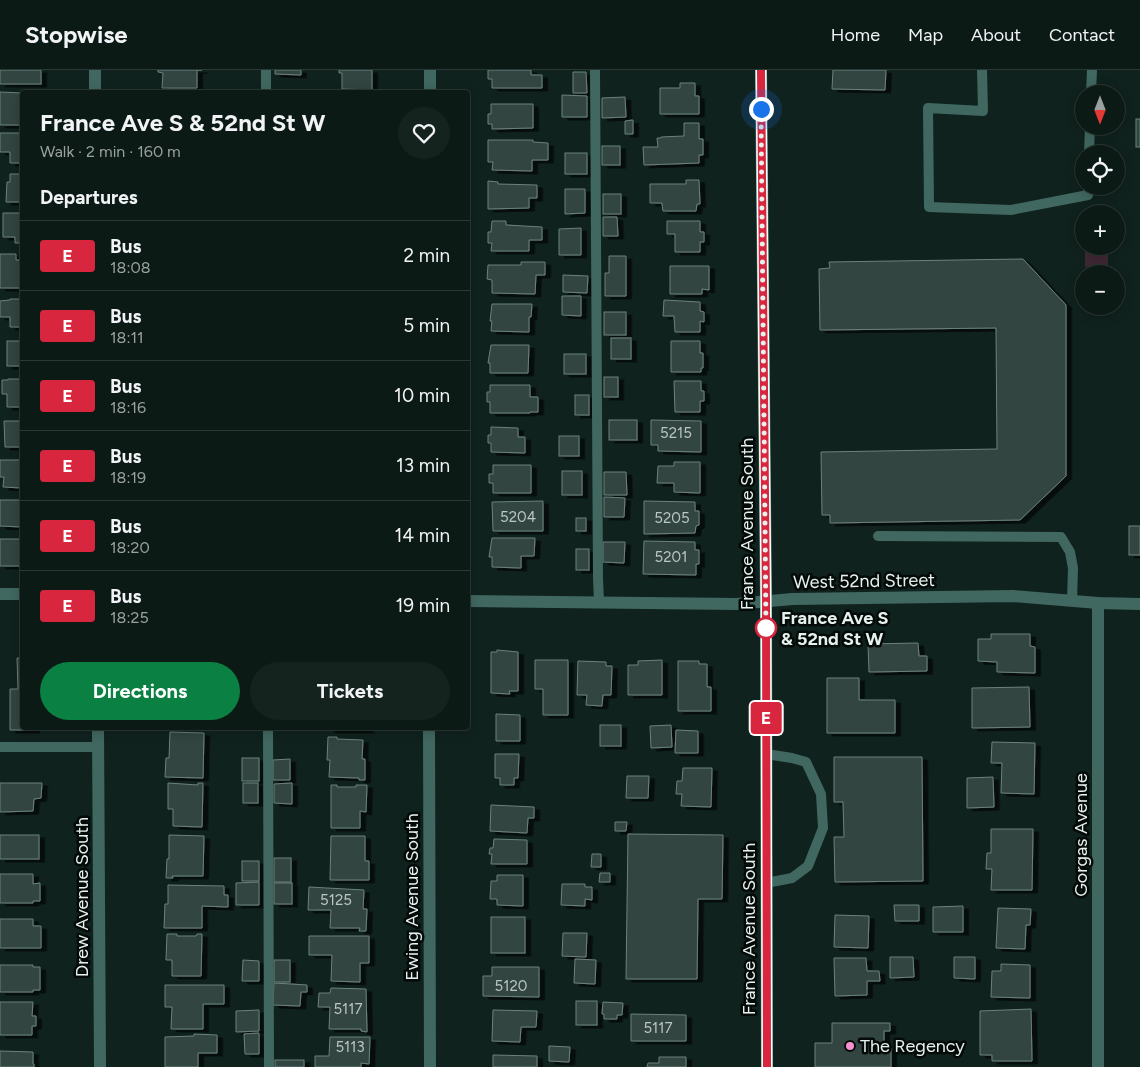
<!DOCTYPE html>
<meta charset="utf-8">
<style>
:root{--surface:#0c1a16;--page:#15231f;--text:#f1f3f6;--muted:#9aa1a1;--line:#2c3835;--accent:#0b8043}
body{margin:0;font-family:Figtree,sans-serif;background:var(--page);color:var(--text);height:100vh;display:flex;flex-direction:column;font-size:19px;white-space:nowrap}
*{box-sizing:border-box;margin:0}
p{font-size:16px;color:var(--muted)}
.icon{flex:none;width:28px;height:28px;fill:none;stroke:currentColor;stroke-width:2;stroke-linecap:round;stroke-linejoin:round}
.map{position:relative;flex:1;overflow:hidden}
.side{position:absolute;left:20px;top:20px;width:450px;height:640px;display:flex;flex-direction:column;background:var(--surface);border-radius:5px;box-shadow:0 2px 12px #0003,0 0 0 1px var(--line)}
.side>*{flex:none}
.badge{padding:0 10px;border-radius:4px;font-size:18px;line-height:32px}
.needle{width:32px;rotate:180deg}
.fabs{position:absolute;left:1075px;top:15px;display:grid;gap:10px}
.fabs a{display:grid;place-items:center;width:50px;height:50px;border-radius:50%;background:var(--surface);box-shadow:0 2px 12px #0003,0 0 0 1px var(--line);font-size:25px}
.you{position:absolute;width:25px;height:25px;margin:-12px;border:4px solid #fff;border-radius:50%;background:#1a73e8;box-shadow:0 0 0 8px #1a73e833}
.map>.badge{position:absolute;translate:-50% -50%;box-shadow:0 0 0 2px #fff}
h2{padding:0 20px;font-size:19px;line-height:45px}
.round{display:grid;place-items:center;flex:none;width:52px;height:52px;border-radius:26px;background:var(--page)}
.headline{display:flex;align-items:center;justify-content:space-between;height:85px;padding:0 20px}
h1{font-size:24px;font-weight:700;line-height:38px}
.action{display:flex;gap:10px;margin-top:auto;padding:10px 20px}
.action a{flex:1;height:58px;border-radius:30px;background:var(--accent);color:#fff;font-size:20px;font-weight:700;line-height:58px;text-align:center}
.action a+a{background:var(--page);color:var(--text)}
ul{padding:0;list-style:none}
li{display:flex;align-items:center;gap:15px;height:70px;padding:0 20px;border-top:1px solid var(--line)}
li div{flex:1}
li b{display:block;font-size:19px}
li em{font-style:normal}
li .badge{min-width:55px;font-weight:700;text-align:center}
header{display:flex;align-items:center;gap:30px;box-sizing:border-box;height:70px;padding:0 25px;background:var(--surface);border-bottom:1px solid var(--line)}
header strong{font-size:24px}
nav{display:flex;gap:28px;margin-inline-start:auto;font-size:18px}
.map>svg:first-child{display:block}
.green{fill:#3f2835}
.building{fill:#314440;stroke:#6d827d;filter:url(#shadow)}
.lines{fill:none;stroke-linecap:round;stroke-linejoin:round}
.lane{stroke:#406860;stroke-width:10}
.street{stroke:#406860;stroke-width:12}
.secondary{stroke:#4f9385;stroke-width:12}
.line-casing{stroke:#fff;stroke-width:11}
.line{stroke:#d7263d;stroke-width:8}
.walk{stroke:#e6f1ee;stroke-width:5;stroke-dasharray:0 9}
.stop-dot{fill:#fff;stroke:#d7263d;stroke-width:2.5}
.poi-dot{fill:#f690cf;stroke:#040a08;stroke-width:2}
.labels{text-anchor:middle;dominant-baseline:central;stroke-width:5;stroke-linejoin:round;paint-order:stroke}
.number-label{font-size:15px;fill:#b9c6c2}
.street-label{font-size:18px;fill:#e6f1ee;stroke:#040a08}
.stop-label{font-size:18px;font-weight:bold;fill:#e6f1ee;stroke:#040a08;text-anchor:start}
.poi-label{font-size:18px;fill:#e6f1ee;stroke:#040a08;text-anchor:start}
</style>
<header>
<strong>Stopwise</strong>
<nav><a>Home</a><a>Map</a><a>About</a><a>Contact</a></nav>
</header>
<div class="map">
<svg width="1140" height="997" viewBox="0 0 1140 997">
<defs>
<filter id="shadow"><feDropShadow dx="5.5" dy="3" stdDeviation="0" flood-color="#0009"/></filter>
</defs>
<rect width="100%" height="100%" fill="#10221e"/>
<!-- green -->
<polygon class="green" points="1085,176 1108,176 1108,196 1085,197"/>
<!-- building -->
<g class="building">
<rect x="0" y="0" width="41" height="14"/>
<polygon points="158,0 202,0 197,0 197,18 162,18 163,3 158,2"/>
<polygon points="275,0 301,0 301,5 275,4"/>
<polygon points="339,0 372,0 372,20 342,19 342,3 339,3"/>
<polygon points="488,0 531,0 531,5 542,5 542,18 492,18 492,9 488,9"/>
<polygon points="833,0 886,0 885,20 832,19"/>
<polygon points="573,2 586,2 587,23 573,23"/>
<polygon points="680,13 695,13 695,26 699,26 699,44 660,44 660,18 680,18"/>
<polygon points="0,22 22,23 22,55 0,55"/>
<polygon points="562,25 587,26 587,47 562,47"/>
<polygon points="625,27 626,47 602,48 602,28"/>
<polygon points="491,34 533,34 533,58 492,59 492,54 488,54 488,44 491,44"/>
<rect x="1136" y="49" width="4" height="28"/>
<polygon points="633,50 633,64 625,64 625,51"/>
<polygon points="684,53 699,53 699,69 703,69 703,85 699,85 699,93 644,95 643,77 658,77 657,68 661,68 661,67 684,66"/>
<polygon points="0,63 22,63 22,93 10,93 10,82 0,82"/>
<polygon points="488,70 533,70 533,72 548,73 548,90 532,90 532,101 492,100 493,92 488,92"/>
<rect x="602" y="76" width="18" height="19"/>
<rect x="565" y="83" width="22" height="21"/>
<polygon points="10,104 22,104 22,132 6,132 7,112 10,112"/>
<polygon points="686,110 699,110 700,134 697,134 696,141 663,141 662,133 650,133 650,114 686,114"/>
<polygon points="488,111 498,112 498,114 537,115 537,128 529,128 529,138 488,139"/>
<polygon points="565,119 585,119 585,143 565,144"/>
<rect x="603" y="124" width="18" height="20"/>
<polygon points="3,143 22,143 22,173 15,173 15,167 3,167"/>
<polygon points="603,147 617,147 618,166 603,166"/>
<polygon points="492,151 506,151 506,155 542,157 542,170 529,170 529,181 491,181 492,173 488,173 488,162 491,162"/>
<polygon points="667,151 700,151 700,162 704,162 704,172 700,172 700,182 675,182 675,164 667,164"/>
<polygon points="581,158 581,185 559,185 559,159"/>
<polygon points="0,184 16,184 16,190 22,190 22,218 0,218"/>
<polygon points="609,186 626,186 626,226 605,226 605,203 609,203"/>
<polygon points="1023,189 1066,235 1066,406 1020,450 830,453 830,445 822,445 821,382 997,379 996,258 820,260 819,199 830,198 829,192"/>
<polygon points="521,192 545,192 545,205 536,205 535,224 492,223 492,210 487,209 488,195 521,195"/>
<polygon points="670,196 709,196 709,220 702,219 702,224 670,224"/>
<polygon points="563,205 588,206 587,223 563,222"/>
<polygon points="562,226 581,226 581,246 562,245"/>
<polygon points="10,229 22,229 22,257 10,257 10,247 0,247 0,231 10,230"/>
<polygon points="664,230 700,232 700,241 704,242 704,252 700,251 700,262 675,262 674,246 663,246"/>
<polygon points="492,234 532,234 531,247 529,247 529,262 491,261 492,251 490,251"/>
<rect x="604" y="242" width="22" height="23"/>
<rect x="611" y="268" width="20" height="21"/>
<rect x="7" y="271" width="15" height="25"/>
<polygon points="671,271 700,271 700,283 703,283 703,298 701,298 701,302 671,302"/>
<polygon points="491,275 529,275 528,303 490,303 490,293 488,293"/>
<rect x="564" y="284" width="22" height="20"/>
<rect x="604" y="307" width="14" height="20"/>
<polygon points="8,309 22,309 22,337 7,337 7,324 2,324 2,310 8,310"/>
<polygon points="674,311 701,311 701,321 704,321 704,331 700,331 700,342 675,342"/>
<polygon points="490,315 530,315 530,327 538,327 538,342 530,342 530,343 490,343 490,332 487,332 487,322 490,322"/>
<rect x="575" y="325" width="14" height="20"/>
<rect x="609" y="350" width="28" height="20"/>
<polygon points="651,350 701,351 701,382 658,381 658,375 651,375"/>
<polygon points="4,351 22,351 22,377 5,377"/>
<polygon points="491,357 518,358 518,367 525,367 525,383 491,382 491,373 488,373 488,365 491,365"/>
<rect x="559" y="366" width="20" height="20"/>
<polygon points="0,390 22,390 22,418 3,417 4,407 0,407"/>
<polygon points="674,392 700,392 700,423 674,422 674,413 657,413 658,396 674,396"/>
<polygon points="493,395 531,395 531,423 493,423 493,413 489,413 489,404 493,404"/>
<rect x="562" y="401" width="20" height="24"/>
<polygon points="604,402 626,402 627,425 604,425"/>
<polygon points="604,427 625,428 624,447 604,447"/>
<polygon points="0,430 22,430 22,457 0,456"/>
<polygon points="543,431 543,461 493,461 492,432"/>
<polygon points="644,431 695,432 695,441 699,441 699,455 696,456 695,463 644,464"/>
<rect x="576" y="448" width="10" height="13"/>
<rect x="1129" y="456" width="11" height="29"/>
<polygon points="492,468 535,468 534,486 521,486 521,498 492,497 492,487 489,487"/>
<rect x="0" y="469" width="22" height="27"/>
<polygon points="644,471 695,472 695,480 699,480 699,494 696,494 696,505 643,504"/>
<polygon points="603,472 625,472 624,493 603,492"/>
<rect x="576" y="479" width="13" height="21"/>
<polygon points="991,564 1030,564 1030,576 1035,577 1035,603 997,602 997,592 978,591 978,569 991,569"/>
<polygon points="918,573 919,586 927,586 927,601 869,602 868,574"/>
<polygon points="497,580 518,582 518,621 509,621 510,624 491,623 491,582 497,582"/>
<polygon points="17,588 22,588 22,658 34,658 34,660 10,660 10,619 18,619"/>
<polygon points="535,590 568,590 568,645 543,645 543,619 535,619"/>
<polygon points="662,590 662,625 628,625 628,595 638,595 638,591"/>
<polygon points="578,591 606,592 606,596 612,596 611,625 603,625 602,636 586,635 587,625 577,625"/>
<polygon points="678,591 699,591 699,594 707,594 707,617 711,617 711,641 678,641"/>
<polygon points="827,608 859,608 859,630 895,630 895,663 827,663"/>
<polygon points="1029,617 1030,657 972,658 972,618"/>
<polygon points="496,644 520,645 520,671 496,671"/>
<rect x="600" y="655" width="21" height="21"/>
<polygon points="671,655 672,677 651,678 650,656"/>
<rect x="329" y="658" width="39" height="2"/>
<polygon points="676,660 698,661 698,683 675,683"/>
<polygon points="170,662 204,663 203,708 165,707 166,688 169,688"/>
<polygon points="328,667 337,667 337,669 363,670 362,689 365,689 365,710 359,710 359,708 329,707 330,690 327,690"/>
<polygon points="992,672 1035,673 1034,724 1001,723 1002,693 991,693"/>
<polygon points="495,684 519,684 518,708 514,708 514,715 500,715 500,708 495,708"/>
<polygon points="834,687 922,687 923,811 835,812 834,767 844,767 843,732 834,732"/>
<rect x="242" y="688" width="17" height="23"/>
<polygon points="290,689 290,710 273,710 273,690"/>
<polygon points="683,698 712,698 711,737 681,736 682,724 676,724 677,711 682,711"/>
<polygon points="627,706 649,706 648,728 626,728"/>
<polygon points="993,707 994,737 967,738 967,708"/>
<polygon points="0,713 42,713 41,728 34,729 33,741 0,742"/>
<polygon points="168,713 198,715 198,713 203,713 202,757 173,756 173,739 168,739"/>
<rect x="243" y="713" width="15" height="20"/>
<polygon points="292,713 292,734 274,733 274,714"/>
<polygon points="331,715 337,715 337,717 356,717 356,715 367,715 366,742 360,741 360,758 331,758"/>
<polygon points="491,735 534,737 534,748 528,748 527,763 490,761"/>
<polygon points="615,752 627,752 626,761 615,761"/>
<polygon points="991,759 1033,759 1032,820 991,820 992,799 986,799 987,783 991,783"/>
<polygon points="628,764 723,765 722,829 698,829 697,909 626,909"/>
<rect x="0" y="765" width="39" height="24"/>
<polygon points="169,765 204,766 203,806 172,806 173,808 166,808 167,789 169,789"/>
<polygon points="331,766 365,766 365,791 369,791 369,810 330,810"/>
<polygon points="494,769 527,770 527,794 491,794 492,784 489,784 490,778 493,778"/>
<polygon points="592,784 601,784 601,797 591,797"/>
<rect x="274" y="788" width="17" height="24"/>
<rect x="242" y="791" width="17" height="20"/>
<polygon points="600,803 610,803 610,812 599,812"/>
<polygon points="0,804 33,804 33,814 40,813 40,831 33,831 33,833 0,833"/>
<polygon points="497,805 523,805 523,836 497,835 497,829 490,829 491,811 497,811"/>
<polygon points="259,812 259,835 236,835 236,813"/>
<rect x="274" y="813" width="18" height="21"/>
<polygon points="562,814 585,814 585,817 592,817 592,830 585,829 585,836 561,835"/>
<polygon points="168,815 224,816 224,825 228,825 228,837 202,836 202,858 164,858 165,834 168,834"/>
<polygon points="309,817 364,820 363,839 367,839 366,861 359,861 360,858 330,858 331,840 308,840"/>
<polygon points="894,835 919,835 919,851 895,851"/>
<polygon points="963,836 963,862 933,862 933,837"/>
<polygon points="998,838 1031,839 1030,855 1026,855 1025,879 996,878"/>
<polygon points="835,845 869,846 868,878 834,877"/>
<rect x="491" y="847" width="34" height="36"/>
<polygon points="0,849 33,849 33,856 41,856 41,878 0,878"/>
<polygon points="563,863 587,863 586,887 562,886"/>
<polygon points="167,864 177,864 177,866 196,866 197,864 202,864 201,906 172,906 172,890 166,890"/>
<polygon points="309,866 369,866 369,893 360,893 360,912 331,911 332,885 309,885"/>
<polygon points="890,887 913,887 914,907 890,908"/>
<polygon points="954,887 975,887 975,909 954,908"/>
<polygon points="834,888 866,888 867,901 879,901 880,911 867,911 867,925 835,926"/>
<polygon points="575,889 596,890 595,914 574,913"/>
<polygon points="243,890 259,891 259,911 242,911"/>
<rect x="274" y="890" width="16" height="22"/>
<polygon points="1001,894 1030,895 1030,928 991,927 992,901 1001,901"/>
<polygon points="0,895 33,895 33,897 40,897 40,920 33,920 33,922 0,922"/>
<polygon points="492,897 539,897 539,927 483,926 483,906 492,906"/>
<polygon points="274,913 307,915 307,922 301,922 300,936 273,935"/>
<polygon points="165,915 224,915 224,934 203,934 203,959 171,959 172,937 165,937"/>
<polygon points="331,918 366,919 367,962 361,961 361,959 329,959 330,937 318,937 319,923 330,923"/>
<rect x="576" y="931" width="21" height="24"/>
<polygon points="0,932 33,932 32,946 36,946 36,956 32,956 32,965 0,965"/>
<polygon points="603,932 623,933 622,945 617,945 617,949 604,949 604,944 602,944"/>
<polygon points="1031,939 1032,991 992,991 992,985 980,985 980,941"/>
<polygon points="259,940 259,961 236,962 236,941"/>
<polygon points="493,940 537,941 536,957 521,957 520,972 492,971"/>
<polygon points="631,944 686,945 686,971 631,971"/>
<polygon points="832,953 890,953 890,961 884,961 884,978 891,978 891,997 815,997 815,973 832,973"/>
<polygon points="259,963 259,984 245,984 244,964"/>
<polygon points="194,964 217,965 217,983 198,983 198,997 165,997 165,967 194,966"/>
<polygon points="330,967 370,967 369,994 361,993 361,997 315,997 315,986 329,986"/>
<polygon points="549,976 570,977 569,992 549,991"/>
<polygon points="0,981 33,982 33,994 34,994 34,997 0,997"/>
<polygon points="493,985 537,986 537,997 493,997"/>
<polygon points="659,987 686,987 686,997 647,997 648,993 659,993"/>
<rect x="275" y="990" width="29" height="7"/>
</g>
<g class="lines">
<!-- lane -->
<g class="lane">
<polyline points="266,0 266,22"/>
<polyline points="595,0 598,508 599,532"/>
<polyline points="982,0 983,41 928,38 929,137 1011,140 1088,125 1088,116"/>
<polyline points="1091,24 1092,0"/>
<polyline points="1089,84 1090,56"/>
<polyline points="878,466 1061,467 1070,482 1073,498 1072,531"/>
<polyline points="268,658 269,997"/>
<polyline points="0,677 98,677"/>
<polyline points="766,684 792,688 806,692 821,724 823,758 808,796 792,808 766,813"/>
</g>
<!-- street -->
<g class="street">
<polyline points="95,0 95,22"/>
<polyline points="430,22 430,0"/>
<polyline points="0,524 22,524"/>
<polyline points="468,531 737,534 792,529 1013,526 1098,533 1140,534"/>
<polyline points="98,658 100,997"/>
<polyline points="429,658 430,997"/>
<polyline points="1098,997 1098,533"/>
</g>
<!-- secondary -->
<polyline class="secondary" points="761,0 766,531 767,997"/>
</g>
<g class="lines">
<!-- line casing -->
<g class="line-casing">
<polyline id="line" points="761,0 766,531 767,997"/>
</g>
<!-- line -->
<use href="#line" class="line"/>
<!-- walk -->
<polyline class="walk" points="761,39 766,558"/>
</g>
<!-- markers -->
<circle class="stop-dot" cx="766" cy="558" r="10"/>
<circle class="poi-dot" cx="850" cy="976" r="5"/>
<g class="labels">
<!-- number labels -->
<g class="number-label">
<text x="676" y="363">5215</text>
<text x="518" y="447">5204</text>
<text x="672" y="448">5205</text>
<text x="671" y="487">5201</text>
<text x="336" y="830">5125</text>
<text x="511" y="916">5120</text>
<text x="348" y="939">5117</text>
<text x="658" y="958">5117</text>
<text x="350" y="977">5113</text>
</g>
<!-- street labels -->
<g class="street-label">
<text transform="translate(747 454) rotate(-90)">France Avenue South</text>
<text transform="translate(864 511) rotate(-1)">West 52nd Street</text>
<text transform="translate(1081 765) rotate(-90)">Gorgas Avenue</text>
<text transform="translate(82 827) rotate(-90)">Drew Avenue South</text>
<text transform="translate(412 827) rotate(-90)">Ewing Avenue South</text>
<text transform="translate(749 859) rotate(-90)">France Avenue South</text>
</g>
<!-- stop labels -->
<g class="stop-label">
<text x="781" y="548">France Ave S<tspan x="781" dy="21">&amp; 52nd St W</tspan></text>
</g>
<!-- poi labels -->
<g class="poi-label">
<text x="860" y="976">The Regency</text>
</g>
</g>
</svg>
<div class="fabs">
<a><svg class="needle" viewBox="-14 -14 28 28"><path d="M0-13l5 13h-10z" fill="#e53935"/><path d="M0 13l5-13h-10z" fill="#9aa1a1"/></svg></a>
<a><svg class="icon" aria-label="locate" viewBox="0 0 24 24"><circle cx="12" cy="12" r="6"/><path d="M12 2v4M12 18v4M2 12h4M18 12h4"/></svg></a>
<a>+</a>
<a>−</a>
</div>
<div class="you" style="left:761px;top:39px"></div>
<b class="badge" style="left:766px;top:648px;background:#d7263d;color:#fff">E</b>
<section class="side">
<div class="headline"><div><h1>France Ave S &amp; 52nd St W</h1><p>Walk · 2 min · 160 m</p></div><a class="round"><svg class="icon" aria-label="heart" viewBox="0 0 24 24"><path d="M12 20l-8-8c-3-5 5-10 8-4 3-6 11-1 8 4z"/></svg></a></div>
<h2>Departures</h2>
<ul>
<li><span class="badge" style="background:#d7263d;color:#fff">E</span><div><b>Bus</b><p>18:08</p></div><em>2 min</em></li>
<li><span class="badge" style="background:#d7263d;color:#fff">E</span><div><b>Bus</b><p>18:11</p></div><em>5 min</em></li>
<li><span class="badge" style="background:#d7263d;color:#fff">E</span><div><b>Bus</b><p>18:16</p></div><em>10 min</em></li>
<li><span class="badge" style="background:#d7263d;color:#fff">E</span><div><b>Bus</b><p>18:19</p></div><em>13 min</em></li>
<li><span class="badge" style="background:#d7263d;color:#fff">E</span><div><b>Bus</b><p>18:20</p></div><em>14 min</em></li>
<li><span class="badge" style="background:#d7263d;color:#fff">E</span><div><b>Bus</b><p>18:25</p></div><em>19 min</em></li>
</ul>
<div class="action"><a>Directions</a><a>Tickets</a></div>
</section>
</div>
